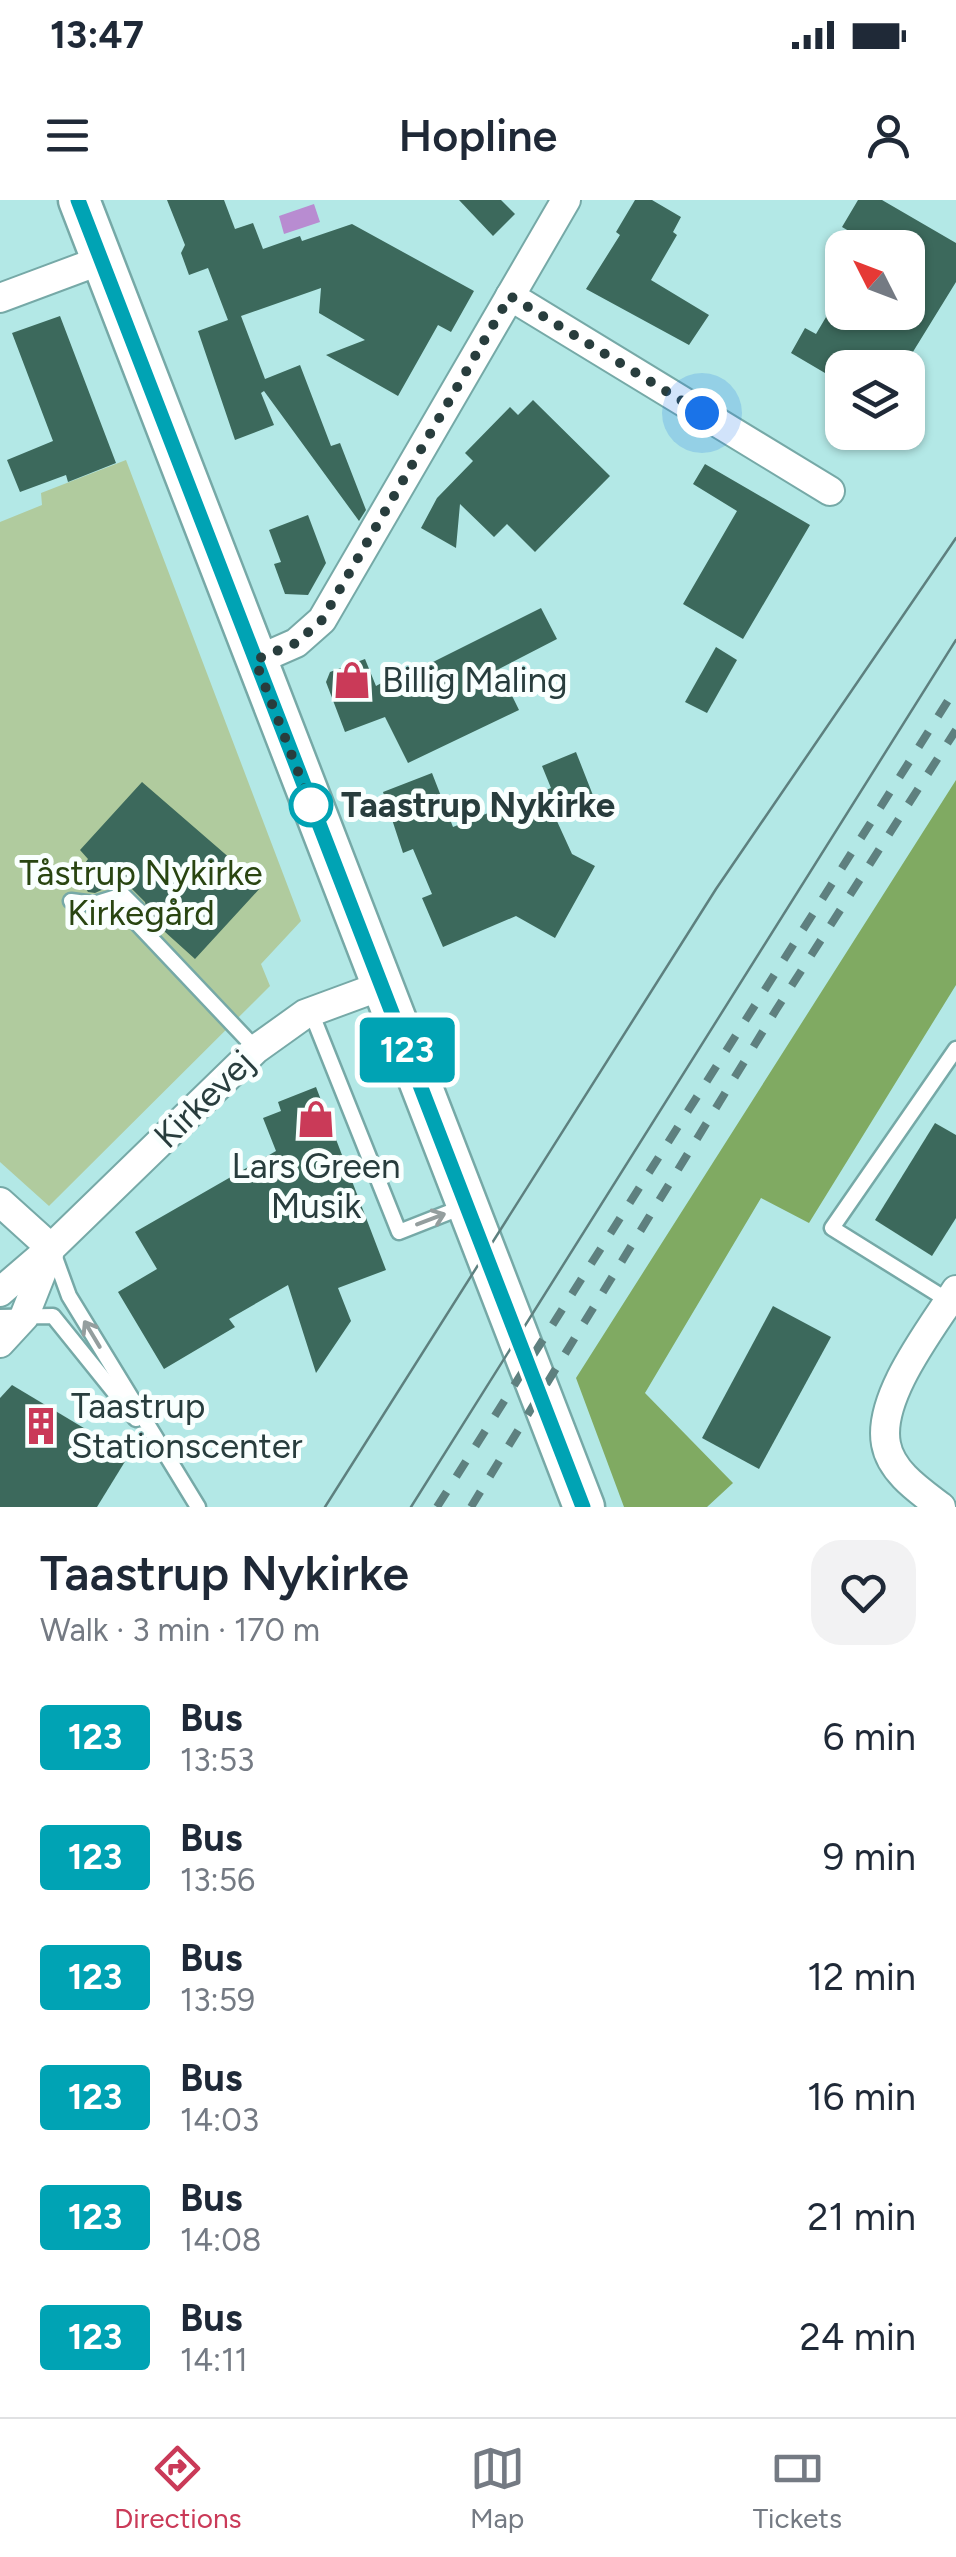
<!DOCTYPE html>
<meta charset="utf-8">
<style>
:root{--surface:#fff;--page:#f2f2f3;--text:#1f2937;--muted:#747a83;--line:#e0e1e3;--accent:#ca3a58}
body{margin:0;font-family:Figtree,sans-serif;background:var(--page);color:var(--text);height:100vh;display:flex;flex-direction:column;font-size:38px;white-space:nowrap}
*{box-sizing:border-box;margin:0}
p{font-size:32px;color:var(--muted)}
.icon{flex:none;width:55px;height:55px;fill:none;stroke:currentColor;stroke-width:2;stroke-linecap:round;stroke-linejoin:round}
.map{position:relative;height:1307px;overflow:hidden}
.drawer{display:flex;flex-direction:column;background:var(--surface);flex:1}
.drawer>*{flex:none}
.badge{padding:0 20px;border-radius:8px;font-size:35px;line-height:65px}
.needle{width:65px;rotate:312deg}
.tools{position:absolute;left:825px;top:30px;display:grid;gap:20px}
.tools a{display:grid;place-items:center;width:100px;height:100px;border-radius:20px;background:var(--surface);box-shadow:0 2px 8px #0004;font-size:50px}
.you{position:absolute;width:50px;height:50px;margin:-25px;border:8px solid #fff;border-radius:50%;background:#1a73e8;box-shadow:0 0 0 15px #1a73e833}
.map>.badge{position:absolute;translate:-50% -50%;box-shadow:0 0 0 5px #fff}
.round{display:grid;place-items:center;flex:none;width:105px;height:105px;border-radius:30px;background:var(--page)}
.summary{display:flex;align-items:center;justify-content:space-between;height:170px;padding:0 40px}
h1{font-size:48px;font-weight:600;line-height:75px}
ul{padding:0;list-style:none}
li{display:flex;align-items:center;gap:30px;height:120px;padding:0 40px}
li div{flex:1}
li b{display:block;font-size:38px}
li em{font-style:normal}
li .badge{min-width:110px;font-weight:700;text-align:center}
.status{display:flex;justify-content:space-between;align-items:center;height:70px;padding:0 50px;background:var(--surface);direction:ltr}
.status svg{height:28px;fill:currentColor}
header{display:flex;justify-content:space-between;align-items:center;height:130px;padding:0 40px;background:var(--surface);font-size:45px;font-weight:600}
.dock{display:flex;justify-content:space-around;align-items:center;height:140px;border-top:2px solid var(--line);background:var(--surface);font-size:28px;color:var(--muted)}
.dock a{display:grid;justify-items:center;gap:5px}
.dock .on{color:var(--accent)}
.map>svg:first-child{display:block}
.green{fill:#b0cb9e}
.forest{fill:#80aa62}
.water{fill:#b88cd1}
.building{fill:#3c695c}
.lines{fill:none;stroke-linecap:round;stroke-linejoin:round}
.lane-casing{stroke:#76a9a7;stroke-width:19}
.street-casing{stroke:#76a9a7;stroke-width:32}
.secondary-casing{stroke:#76a9a7;stroke-width:45}
.lane{stroke:#fff;stroke-width:14}
.street{stroke:#fff;stroke-width:28}
.secondary{stroke:#fff;stroke-width:40}
.tram{stroke:#5e807f;stroke-width:2.5}
.rail{stroke:#5e807f;stroke-width:8;stroke-dasharray:18 18;stroke-linecap:butt}
.oneway{stroke:#949e9e}
.line-casing{stroke:#fff;stroke-width:22}
.line{stroke:#00a3b4;stroke-width:15}
.walk{stroke:#283d3d;stroke-width:10;stroke-dasharray:0 18}
.stop-dot{fill:#fff;stroke:#00a3b4;stroke-width:5}
.labels{text-anchor:middle;dominant-baseline:central;stroke-width:10;stroke-linejoin:round;paint-order:stroke}
.poi-label{font-size:35px;fill:#283d3d;stroke:#f9fffe;text-anchor:start}
.stop-label{font-size:35px;font-weight:bold;fill:#283d3d;stroke:#f9fffe;text-anchor:start}
.park-label{font-size:35px;fill:#294511;stroke:#f9fffe}
.street-label{font-size:35px;fill:#283d3d;stroke:#f9fffe}
</style>
<div class="status"><b>13:47</b><svg viewBox="0 0 49 12"><path d="M0 12V9h3v3zM5 12V6h3v6zM10 12V3h3v9zM15 12V0h3v12zM26 1h20v11H26zM47 4h2v5h-2z"/></svg></div>
<header><svg class="icon" aria-label="menu" viewBox="0 0 24 24"><path d="M4 6h16M4 12h16M4 18h16"/></svg>Hopline<svg class="icon" aria-label="person" viewBox="0 0 24 24"><circle cx="12" cy="8" r="4"/><path d="M4 21q1-7 8-7t8 7"/></svg></header>
<div class="map">
<svg width="956" height="1307" viewBox="0 0 956 1307">
<rect width="100%" height="100%" fill="#b3e8e6"/>
<!-- green -->
<polygon class="green" points="126,260 301,721 261,764 270,786 49,1006 0,962 0,322 42,305 41,293"/>
<!-- forest -->
<polygon class="forest" points="956,580 956,785 809,1023 761,998 645,1193 733,1283 707,1307 624,1307 576,1178"/>
<!-- water -->
<polygon class="water" points="314,4 320,22 284,34 279,16"/>
<!-- building -->
<g class="building">
<polygon points="167,0 224,0 235,29 253,23 263,49 300,36 302,41 352,24 474,91 451,132 438,125 398,196 326,155 365,140 319,113 321,88 241,116 265,179 300,165 331,246 340,243 366,310 359,321 264,191 261,193 274,225 235,240 198,131 228,120 208,68 189,75 181,53 185,45"/>
<polygon points="459,0 501,0 515,14 493,36"/>
<polygon points="635,0 652,0 681,17 673,32 677,35 651,80 709,115 689,145 586,89 620,35 616,32"/>
<polygon points="858,0 882,0 956,43 956,82 903,168 842,168 842,183 791,153 805,128 816,134 829,112 908,112 908,48 856,48 861,38 842,27"/>
<polygon points="60,116 116,263 68,282 66,275 20,292 7,260 53,241 12,133"/>
<polygon points="533,200 610,276 535,352 507,324 494,337 460,304 456,348 421,328 437,298 473,261 465,253 510,207 518,215"/>
<polygon points="705,264 810,325 743,439 683,404 737,311 693,284"/>
<polygon points="308,315 326,363 308,395 285,394 274,364 281,362 269,330"/>
<polygon points="541,408 557,439 499,469 519,510 408,563 385,517 345,532 326,482 330,472 365,459 376,486 398,474 401,478"/>
<polygon points="716,447 737,460 707,513 685,502"/>
<polygon points="576,552 596,603 556,619 572,654 595,666 555,738 516,716 443,747 422,698 432,694 413,649 403,653 383,592 432,573 453,627 551,588 542,566"/>
<polygon points="142,582 262,686 195,759 154,722 157,719 147,711 145,702 130,687 117,683 95,693 88,692 80,679 80,670 88,659 80,650"/>
<polygon points="316,887 386,1070 338,1088 351,1121 316,1173 288,1085 229,1119 235,1127 164,1169 118,1092 157,1069 135,1032 276,951 263,918 281,911 278,902"/>
<polygon points="935,923 956,935 956,1018 932,1056 875,1020"/>
<polygon points="773,1106 831,1137 759,1269 702,1238"/>
<polygon points="12,1185 129,1255 97,1307 0,1307 0,1198"/>
</g>
<g class="lines">
<!-- lane casing -->
<g class="lane-casing">
<g id="lane">
<polyline points="71,701 94,704 123,695 137,709 132,718 256,849"/>
<polyline points="306,814 315,822 399,1032 465,1006"/>
<polyline points="53,1052 69,1096 198,1307"/>
<polyline points="949,1101 832,1028 956,849"/>
<polyline points="0,1117 53,1116 136,1219"/>
</g>
</g>
<!-- street casing -->
<g class="street-casing">
<g id="street">
<polyline points="510,96 830,291"/>
<polyline points="0,98 102,60"/>
<polyline points="255,461 296,443 322,420 566,0"/>
<polyline points="0,1002 51,1048"/>
<polyline points="0,1092 51,1048 256,849 305,814 381,786"/>
<polyline points="0,1143 24,1117 49,1054"/>
<path d="M941,1307C920,1291 891,1272 886,1244C877,1197 932,1128 956,1090"/>
</g>
</g>
<!-- secondary casing -->
<g class="secondary-casing">
<polyline id="secondary" points="79,0 584,1307"/>
</g>
<!-- lane -->
<use href="#lane" class="lane"/>
<!-- street -->
<use href="#street" class="street"/>
<!-- secondary -->
<use href="#secondary" class="secondary"/>
<!-- tram -->
<g class="tram">
<polyline points="325,1307 716,689 956,338"/>
<polyline points="411,1307 956,440"/>
</g>
<!-- rail -->
<g class="rail">
<polyline points="437,1307 956,488"/>
<polyline points="471,1307 776,810 956,530"/>
</g>
</g>
<!-- one-way arrows -->
<defs><path id="oneway-shaft" d="M-6 0H5M1.5-3L5.5 0L1.5 3" fill="none" stroke-width="1.6" stroke-linecap="round" stroke-linejoin="round" transform="scale(2.5)"/></defs>
<g class="oneway">
<use href="#oneway-shaft" transform="translate(431 1019) rotate(-21)"/>
<use href="#oneway-shaft" transform="translate(92 1134) rotate(-121)"/>
</g>
<g class="lines">
<!-- line casing -->
<g class="line-casing">
<polyline id="line" points="78,0 583,1307"/>
</g>
<!-- line -->
<use href="#line" class="line"/>
<!-- walk -->
<polyline class="walk" points="311,605 255,460 296,443 322,420 510,96 702,213"/>
</g>
<!-- icons -->
<defs>
<g id="shop-bare" transform="scale(3)"><path d="M-5-2.5h2.3a2.7 3.5 0 0 1 5.4 0H5L5.5 6h-11ZM-1.5-2.5h3a1.5 2.3 0 0 0-3 0Z" fill="#ca3a58" stroke="#f9fffe" stroke-width="2.5" paint-order="stroke"/></g>
<g id="building-bare" transform="scale(3)"><path d="M-4-6H4V6H1V3H-1V6H-4ZM-2.5-4.3h1.7v1.8h-1.7ZM.8-4.3h1.7v1.8H.8ZM-2.5-1h1.7V.8h-1.7ZM.8-1h1.7V.8H.8Z" fill="#ca3a58" stroke="#f9fffe" stroke-width="2.5" paint-order="stroke"/></g>
</defs>
<g fill-rule="evenodd">
<use href="#shop-bare" x="352" y="480"/>
<use href="#shop-bare" x="316" y="919"/>
<use href="#building-bare" x="41" y="1226"/>
</g>
<!-- markers -->
<circle class="stop-dot" cx="311" cy="605" r="20"/>
<g class="labels">
<!-- poi labels -->
<g class="poi-label">
<text x="382" y="480">Billig Maling</text>
<text x="316" y="966" text-anchor="middle">Lars Green<tspan x="316" dy="40">Musik</tspan></text>
<text x="71" y="1206">Taastrup<tspan x="71" dy="40">Stationscenter</tspan></text>
</g>
<!-- stop labels -->
<g class="stop-label">
<text x="341" y="605">Taastrup Nykirke</text>
</g>
<!-- park labels -->
<g class="park-label">
<text x="141" y="673">Tåstrup Nykirke<tspan x="141" dy="40">Kirkegård</tspan></text>
</g>
<!-- street labels -->
<g class="street-label">
<text transform="translate(204 899) rotate(-44)">Kirkevej</text>
</g>
</g>
</svg>
<div class="tools">
<a><svg class="needle" viewBox="-14 -14 28 28"><path d="M0-13l5 13h-10z" fill="#e53935"/><path d="M0 13l5-13h-10z" fill="#747a83"/></svg></a>
<a><svg class="icon" aria-label="layers" viewBox="0 0 24 24"><path d="M12 4l9 5-9 5-9-5zM3 14l9 5 9-5"/></svg></a>
</div>
<div class="you" style="left:702px;top:213px"></div>
<b class="badge" style="left:407px;top:850px;background:#00a3b4;color:#fff">123</b>
</div>
<section class="drawer">
<div class="summary"><div><h1>Taastrup Nykirke</h1><p>Walk · 3 min · 170 m</p></div><a class="round"><svg class="icon" aria-label="heart" viewBox="0 0 24 24"><path d="M12 20l-8-8c-3-5 5-10 8-4 3-6 11-1 8 4z"/></svg></a></div>
<ul>
<li><span class="badge" style="background:#00a3b4;color:#fff">123</span><div><b>Bus</b><p>13:53</p></div><em>6 min</em></li>
<li><span class="badge" style="background:#00a3b4;color:#fff">123</span><div><b>Bus</b><p>13:56</p></div><em>9 min</em></li>
<li><span class="badge" style="background:#00a3b4;color:#fff">123</span><div><b>Bus</b><p>13:59</p></div><em>12 min</em></li>
<li><span class="badge" style="background:#00a3b4;color:#fff">123</span><div><b>Bus</b><p>14:03</p></div><em>16 min</em></li>
<li><span class="badge" style="background:#00a3b4;color:#fff">123</span><div><b>Bus</b><p>14:08</p></div><em>21 min</em></li>
<li><span class="badge" style="background:#00a3b4;color:#fff">123</span><div><b>Bus</b><p>14:11</p></div><em>24 min</em></li>
</ul>
</section>
<nav class="dock">
<a class="on"><svg class="icon" aria-label="directions" viewBox="0 0 24 24"><path d="M12 3l9 9-9 9-9-9zM9 14v-3h6M13 9l2 2-2 2"/></svg>Directions</a>
<a><svg class="icon" aria-label="map" viewBox="0 0 24 24"><path d="M3 6l6-2 6 2 6-2v14l-6 2-6-2-6 2zM9 4v14M15 6v14"/></svg>Map</a>
<a><svg class="icon" aria-label="tickets" viewBox="0 0 24 24"><path d="M3 7h18v10H3zM15 7v10"/></svg>Tickets</a>
</nav>
